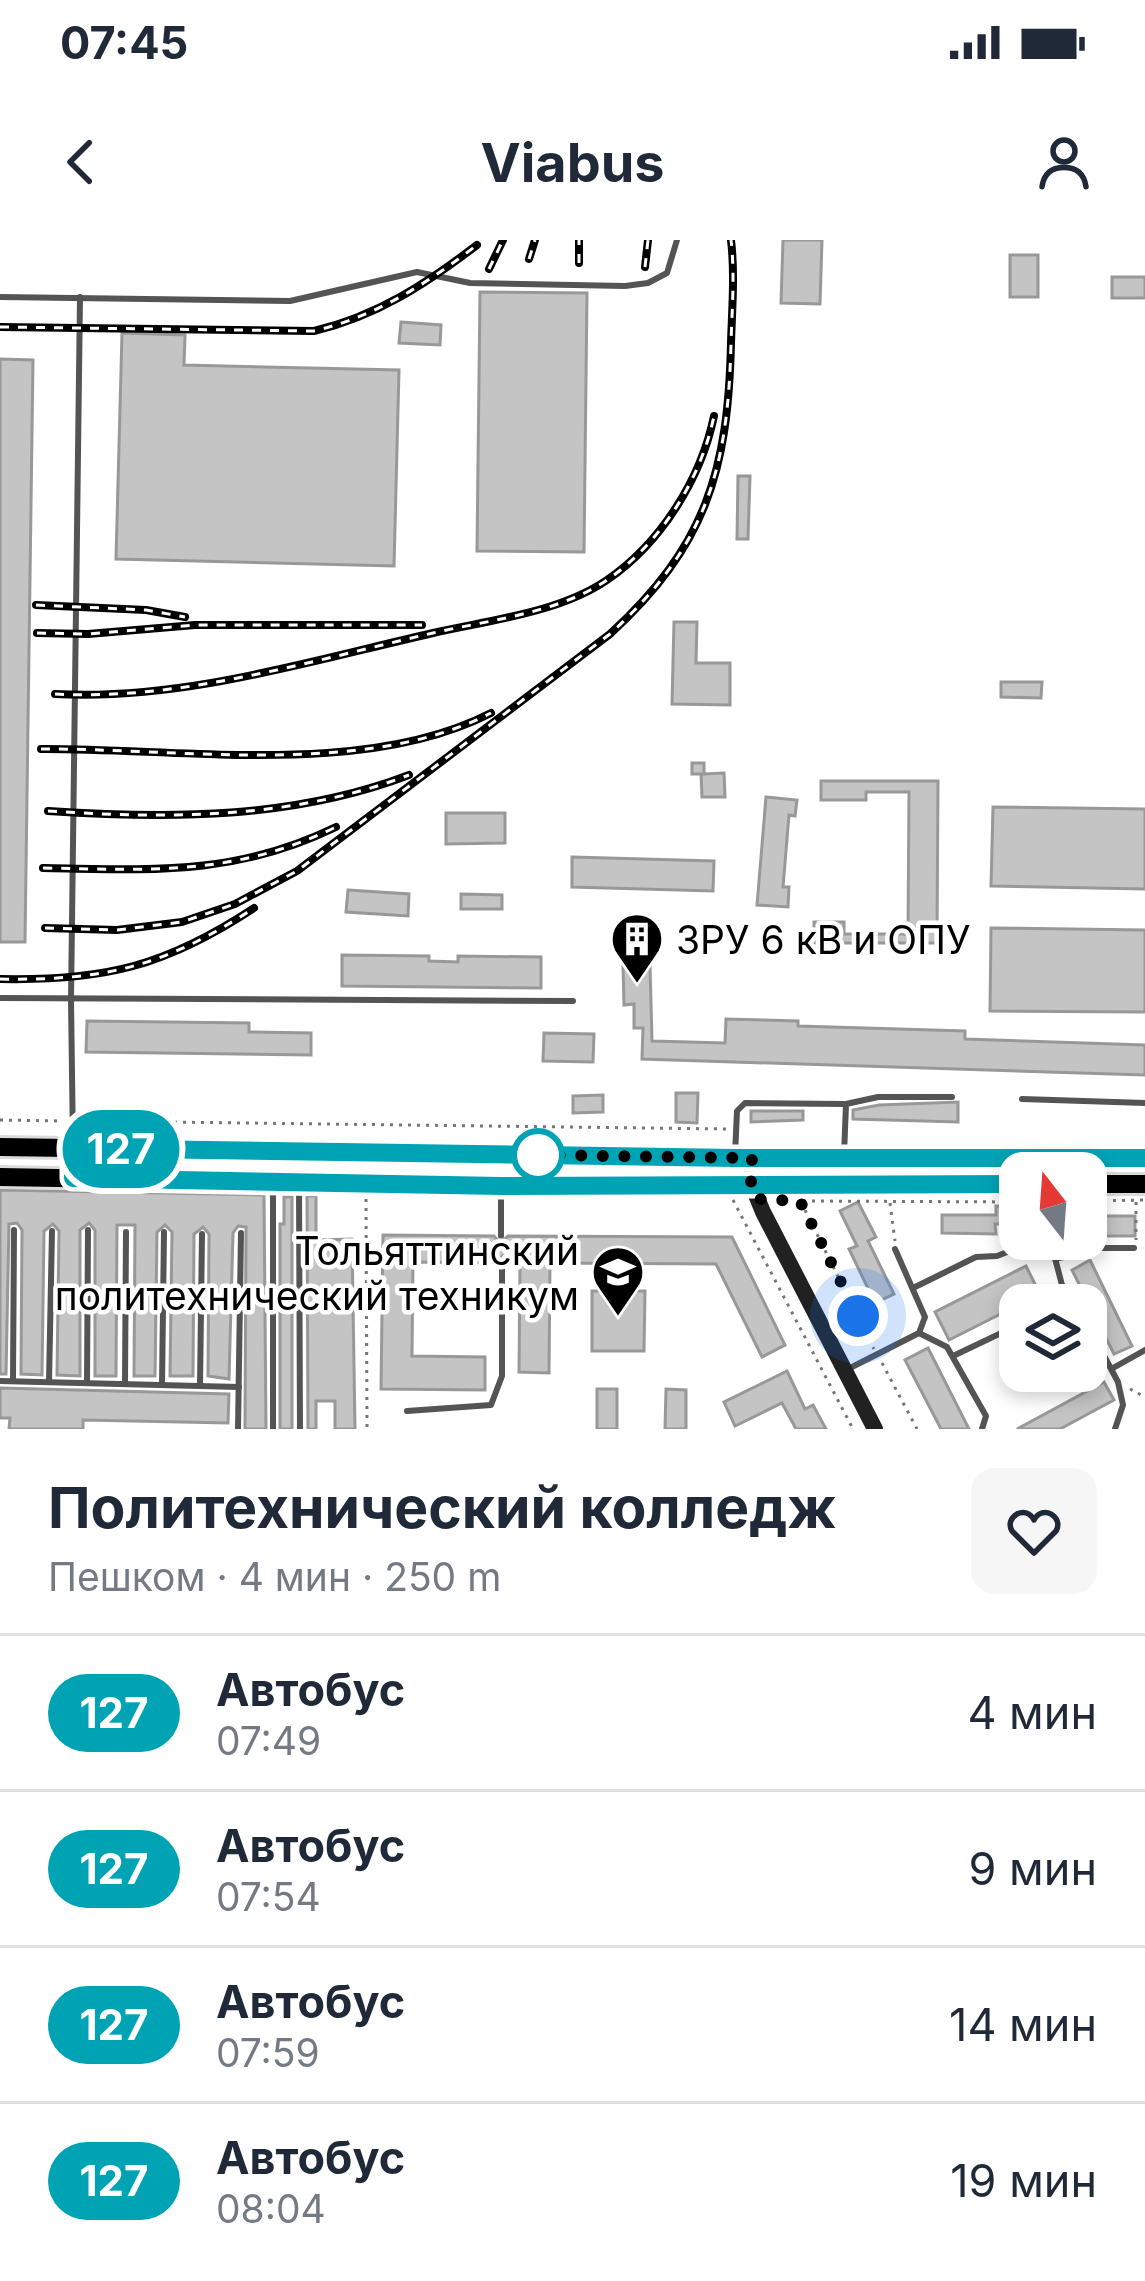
<!DOCTYPE html>
<html lang="ru">
<meta charset="utf-8">
<style>
:root{--surface:#fff;--page:#f6f6f7;--text:#1f2937;--muted:#747a83;--line:#e0e1e3}
body{margin:0;font-family:Inter,sans-serif;background:var(--page);color:var(--text);height:100vh;display:flex;flex-direction:column;font-size:45px;white-space:nowrap}
*{box-sizing:border-box;margin:0}
p{font-size:39px;color:var(--muted)}
.icon{flex:none;width:66px;height:66px;fill:none;stroke:currentColor;stroke-width:2;stroke-linecap:round;stroke-linejoin:round}
.map{position:relative;height:1189px;overflow:hidden}
.drawer{display:flex;flex-direction:column;background:var(--surface);flex:1}
.drawer>*{flex:none}
.badge{padding:0 24px;border-radius:39px;font-size:42px;line-height:78px}
.needle{width:78px;rotate:343deg}
.buttons{position:absolute;left:999px;top:912px;display:grid;gap:24px}
.buttons a{display:grid;place-items:center;width:108px;height:108px;border-radius:24px;background:var(--surface);box-shadow:0 6px 18px #0003;font-size:60px}
.you{position:absolute;width:60px;height:60px;margin:-30px;border:9px solid #fff;border-radius:50%;background:#1a73e8;box-shadow:0 0 0 18px #1a73e833}
.map>.badge{position:absolute;translate:-50% -50%;box-shadow:0 0 0 6px #fff}
.round{display:grid;place-items:center;flex:none;width:126px;height:126px;border-radius:24px;background:var(--page)}
.head{display:flex;align-items:center;justify-content:space-between;height:204px;padding:0 48px}
h1{font-size:57px;font-weight:700;line-height:90px}
ul{padding:0;list-style:none}
li{display:flex;align-items:center;gap:36px;height:156px;padding:0 48px;border-top:3px solid var(--line)}
li div{flex:1}
li b{display:block;font-size:45px}
li em{font-style:normal}
li .badge{min-width:132px;font-weight:700;text-align:center}
.status{display:flex;justify-content:space-between;align-items:center;height:84px;padding:0 60px;background:var(--surface);direction:ltr}
.status svg{height:33px;fill:currentColor}
header{display:flex;justify-content:space-between;align-items:center;height:156px;padding:0 48px;background:var(--surface);font-size:54px;font-weight:700}
.map>svg:first-child{display:block}
.building{fill:#c4c4c4;stroke:#989898;stroke-width:3}
.lines{fill:none;stroke-linecap:round;stroke-linejoin:round}
.primary-casing{stroke:#dbdbdb;stroke-width:24}
.path{stroke:#767676;stroke-width:3;stroke-dasharray:3 6;stroke-linecap:butt}
.lane{stroke:#545454;stroke-width:6}
.secondary{stroke:#212121;stroke-width:16}
.primary{stroke:#000;stroke-width:18}
.rail-casing{stroke:#000;stroke-width:8}
.rail{stroke:#fff;stroke-width:3;stroke-dasharray:9;stroke-linecap:butt}
.line-casing{stroke:#fff;stroke-width:27}
.line{stroke:#00a3b4;stroke-width:18}
.walk{stroke:#000;stroke-width:12;stroke-dasharray:0 21.6}
.stop-dot{fill:#fff;stroke:#00a3b4;stroke-width:6}
.labels{text-anchor:middle;dominant-baseline:central;stroke-width:9;stroke-linejoin:round;paint-order:stroke}
.poi-label{font-size:39px;fill:#000;stroke:#fff;text-anchor:start}
</style>
<div class="status"><b>07:45</b><svg viewBox="0 0 49 12"><path d="M0 12V9h3v3zM5 12V6h3v6zM10 12V3h3v9zM15 12V0h3v12zM26 1h20v11H26zM47 4h2v5h-2z"/></svg></div>
<header><svg class="icon" aria-label="back" viewBox="0 0 24 24"><path d="M15 5l-7 7 7 7"/></svg>Viabus<svg class="icon" aria-label="person" viewBox="0 0 24 24"><circle cx="12" cy="8" r="4"/><path d="M4 21q1-7 8-7t8 7"/></svg></header>
<div class="map">
<svg width="1145" height="1189" viewBox="0 0 1145 1189">
<rect width="100%" height="100%" fill="#fff"/>
<!-- building -->
<g class="building">
<polygon points="783,0 822,0 820,64 781,63"/>
<rect x="1010" y="15" width="28" height="42"/>
<rect x="1112" y="37" width="33" height="21"/>
<polygon points="480,52 587,53 584,312 477,311"/>
<polygon points="401,82 441,85 440,105 399,103"/>
<polygon points="122,93 185,95 184,125 399,130 394,326 116,319"/>
<polygon points="0,119 33,120 25,702 0,702"/>
<polygon points="738,236 750,236 748,299 737,299"/>
<polygon points="674,382 697,382 696,423 730,423 730,465 672,464"/>
<polygon points="1001,442 1042,442 1041,458 1001,457"/>
<polygon points="692,523 704,523 704,534 724,533 725,557 702,557 701,534 692,534"/>
<polygon points="821,541 938,541 937,703 814,703 814,682 844,682 844,694 908,694 909,552 866,552 866,560 821,560"/>
<polygon points="766,557 797,560 795,576 789,575 783,647 789,647 788,667 757,665"/>
<polygon points="993,567 1145,569 1145,649 991,646"/>
<polygon points="446,573 505,573 505,603 446,604"/>
<polygon points="572,617 714,621 713,651 572,647"/>
<polygon points="348,650 409,654 408,676 346,672"/>
<polygon points="461,654 502,655 502,669 461,669"/>
<polygon points="991,688 1145,690 1145,772 990,771"/>
<polygon points="342,715 429,716 429,721 458,722 458,716 541,717 541,748 342,746"/>
<polygon points="650,725 652,801 725,803 726,779 798,781 798,786 965,791 965,799 1145,805 1145,835 642,819 643,788 634,788 634,764 624,765 623,726"/>
<polygon points="87,781 249,783 249,792 311,793 311,815 86,812"/>
<polygon points="544,793 594,794 593,822 543,821"/>
<polygon points="676,853 698,853 697,883 676,882"/>
<polygon points="603,855 603,872 573,873 573,856"/>
<polygon points="958,862 958,882 853,879 853,870 879,865"/>
<polygon points="751,871 803,871 803,880 751,882"/>
<polygon points="0,950 264,955 266,1189 245,1189 246,987 238,986 233,993 229,1139 208,1136 209,994 203,987 194,994 193,1136 170,1136 172,992 165,985 157,992 155,1136 134,1136 135,985 117,985 116,1136 95,1136 95,990 89,983 80,990 80,1136 57,1135 59,991 53,984 44,991 42,1135 21,1134 22,990 17,983 9,984 6,1134 0,1134"/>
<polygon points="307,956 316,956 316,1000 352,999 355,1189 335,1189 335,1161 316,1161 316,1189 308,1189"/>
<polygon points="284,957 292,957 292,1189 280,1189 280,984 284,984"/>
<polygon points="858,962 876,997 868,1001 894,1054 875,1063 849,1009 857,1006 840,971"/>
<polygon points="996,966 1020,966 1020,984 995,984 996,994 942,993 942,975 996,975"/>
<rect x="1098" y="976" width="37" height="20"/>
<polygon points="383,995 494,996 500,1003 508,996 732,997 785,1105 762,1117 716,1024 550,1023 549,1133 519,1132 520,1023 509,1023 503,1016 495,1023 413,1022 412,1116 485,1117 485,1150 381,1149"/>
<polygon points="1090,1020 1132,1106 1114,1114 1072,1030"/>
<polygon points="1026,1026 1040,1054 949,1100 935,1072"/>
<polygon points="592,1051 645,1051 644,1111 592,1111"/>
<polygon points="928,1108 969,1189 941,1189 905,1120"/>
<polygon points="787,1131 805,1169 813,1165 826,1189 796,1189 782,1163 735,1186 724,1162"/>
<polygon points="1104,1142 1114,1160 1060,1189 1017,1189"/>
<polygon points="0,1148 229,1154 228,1183 83,1180 83,1189 9,1189 10,1178 0,1178"/>
<rect x="597" y="1149" width="20" height="40"/>
<polygon points="666,1149 686,1150 686,1189 665,1189"/>
</g>
<g class="lines">
<!-- primary casing -->
<g class="primary-casing">
<g id="primary">
<polyline points="0,907 752,918 1145,918"/>
<polyline points="0,937 501,946 1020,944"/>
<polyline points="1086,944 1145,944"/>
</g>
</g>
<!-- path -->
<g class="path">
<polyline points="0,880 62,881"/>
<polyline points="84,881 728,889"/>
<polyline points="366,959 367,1189"/>
<polyline points="733,960 853,1189"/>
<polyline points="803,961 1020,962"/>
<polyline points="1086,961 1145,960"/>
<polyline points="801,962 874,1109"/>
<polyline points="1136,962 1136,1000"/>
<polyline points="890,963 895,1001"/>
<polyline points="882,1123 917,1189"/>
<polyline points="1130,1149 1145,1157"/>
</g>
<!-- lane -->
<g class="lane">
<polyline points="0,57 290,61 417,32 470,43 625,46 648,43 667,33 677,0"/>
<polyline points="0,758 573,761"/>
<polyline points="1022,859 1145,863"/>
<polyline points="73,905 71,760 80,57"/>
<polyline points="735,915 737,871 745,863 844,864"/>
<polyline points="844,915 846,864 878,857 952,857"/>
<polyline points="299,946 300,1189"/>
<polyline points="501,949 501,996"/>
<polyline points="1050,999 1062,1045 1075,1065"/>
<polyline points="1055,1019 1100,1008 1134,1008"/>
<polyline points="913,1048 976,1017 997,1016 1041,999"/>
<polyline points="1042,1065 1062,1045"/>
<polyline points="1086,1082 1118,1142 1123,1165 1115,1189"/>
<polyline points="919,1093 947,1107 986,1176 982,1189"/>
<polyline points="953,1116 1020,1084"/>
<polyline points="1113,1128 1145,1110"/>
<polyline points="848,1129 919,1093 925,1077 895,1009"/>
<polyline points="0,1141 239,1147"/>
<polyline points="13,1141 14,990"/>
<polyline points="49,1142 52,991"/>
<polyline points="87,1143 88,990"/>
<polyline points="125,1144 126,992"/>
<polyline points="162,1145 164,992"/>
<polyline points="200,1146 202,994"/>
<polyline points="407,1171 491,1165 502,1136 502,1023"/>
<polyline points="238,1189 241,993"/>
<polyline points="273,1189 273,946"/>
</g>
<!-- secondary -->
<polyline class="secondary" points="752,918 751,943 763,972 875,1189"/>
<!-- primary -->
<use href="#primary" class="primary"/>
<!-- rail casing -->
<g class="rail-casing">
<g id="rail">
<polyline points="529,19 535,0"/>
<polyline points="579,23 579,0"/>
<polyline points="645,27 648,0"/>
<polyline points="489,29 503,0"/>
<path d="M0,87L314,91C377,76 426,44 477,5"/>
<polyline points="36,365 146,370 185,377"/>
<polyline points="37,393 88,394 195,385 422,385"/>
<path d="M55,454C181,461 310,421 433,393C489,380 559,373 607,340C661,303 701,239 714,176"/>
<path d="M41,509C180,508 365,538 491,473"/>
<path d="M48,571C170,579 294,579 409,535"/>
<path d="M43,628C152,630 235,636 336,587"/>
<path d="M45,688L117,690L182,682L235,664L297,631L610,394C706,306 728,231 731,103C732,69 735,34 731,0"/>
<path d="M0,739C105,741 166,726 254,668"/>
</g>
</g>
<!-- rail -->
<use href="#rail" class="rail"/>
</g>
<g class="lines">
<!-- line casing -->
<g class="line-casing">
<polyline id="line" points="1020,944 501,946 73,938 73,908 735,918 1145,918"/>
</g>
<!-- line -->
<use href="#line" class="line"/>
<!-- walk -->
<polyline class="walk" points="538,915 752,918 751,943 758,959 800,961 858,1076"/>
</g>
<!-- icons -->
<defs>
<g id="building-pin" transform="scale(2.7)"><path d="M0 17L-7.5 6A9.5 9.5 0 1 1 7.5 6Z" fill="#000" stroke="#fff"/><path d="M-4-6H4V6H1V3H-1V6H-4ZM-2.5-4.3h1.7v1.8h-1.7ZM.8-4.3h1.7v1.8H.8ZM-2.5-1h1.7V.8h-1.7ZM.8-1h1.7V.8H.8Z" fill="#fff"/></g>
<g id="university-pin" transform="scale(2.7)"><path d="M0 17L-7.5 6A9.5 9.5 0 1 1 7.5 6Z" fill="#000" stroke="#fff"/><path d="M0-5L7-2L0 1L-7-2ZM-4 1L0 2.5L4 1V4Q0 6-4 4Z" fill="#fff"/></g>
</defs>
<g fill-rule="evenodd">
<use href="#building-pin" x="637" y="699"/>
<use href="#university-pin" x="618" y="1032"/>
</g>
<!-- markers -->
<circle class="stop-dot" cx="538" cy="915" r="24"/>
<g class="labels">
<!-- poi labels -->
<g class="poi-label">
<text x="676" y="699">ЗРУ 6 кВ и ОПУ</text>
<text x="579" y="1010" text-anchor="end">Тольяттинский<tspan x="579" dy="45">политехнический техникум</tspan></text>
</g>
</g>
</svg>
<div class="buttons">
<a><svg class="needle" viewBox="-14 -14 28 28"><path d="M0-13l5 13h-10z" fill="#e53935"/><path d="M0 13l5-13h-10z" fill="#747a83"/></svg></a>
<a><svg class="icon" aria-label="layers" viewBox="0 0 24 24"><path d="M12 4l9 5-9 5-9-5zM3 14l9 5 9-5"/></svg></a>
</div>
<div class="you" style="left:858px;top:1076px"></div>
<b class="badge" style="left:121px;top:909px;background:#00a3b4;color:#fff">127</b>
</div>
<section class="drawer">
<div class="head"><div><h1>Политехнический колледж</h1><p>Пешком · 4 мин · 250 m</p></div><a class="round"><svg class="icon" aria-label="heart" viewBox="0 0 24 24"><path d="M12 20l-8-8c-3-5 5-10 8-4 3-6 11-1 8 4z"/></svg></a></div>
<ul>
<li><span class="badge" style="background:#00a3b4;color:#fff">127</span><div><b>Автобус</b><p>07:49</p></div><em>4 мин</em></li>
<li><span class="badge" style="background:#00a3b4;color:#fff">127</span><div><b>Автобус</b><p>07:54</p></div><em>9 мин</em></li>
<li><span class="badge" style="background:#00a3b4;color:#fff">127</span><div><b>Автобус</b><p>07:59</p></div><em>14 мин</em></li>
<li><span class="badge" style="background:#00a3b4;color:#fff">127</span><div><b>Автобус</b><p>08:04</p></div><em>19 мин</em></li>
</ul>
</section>
